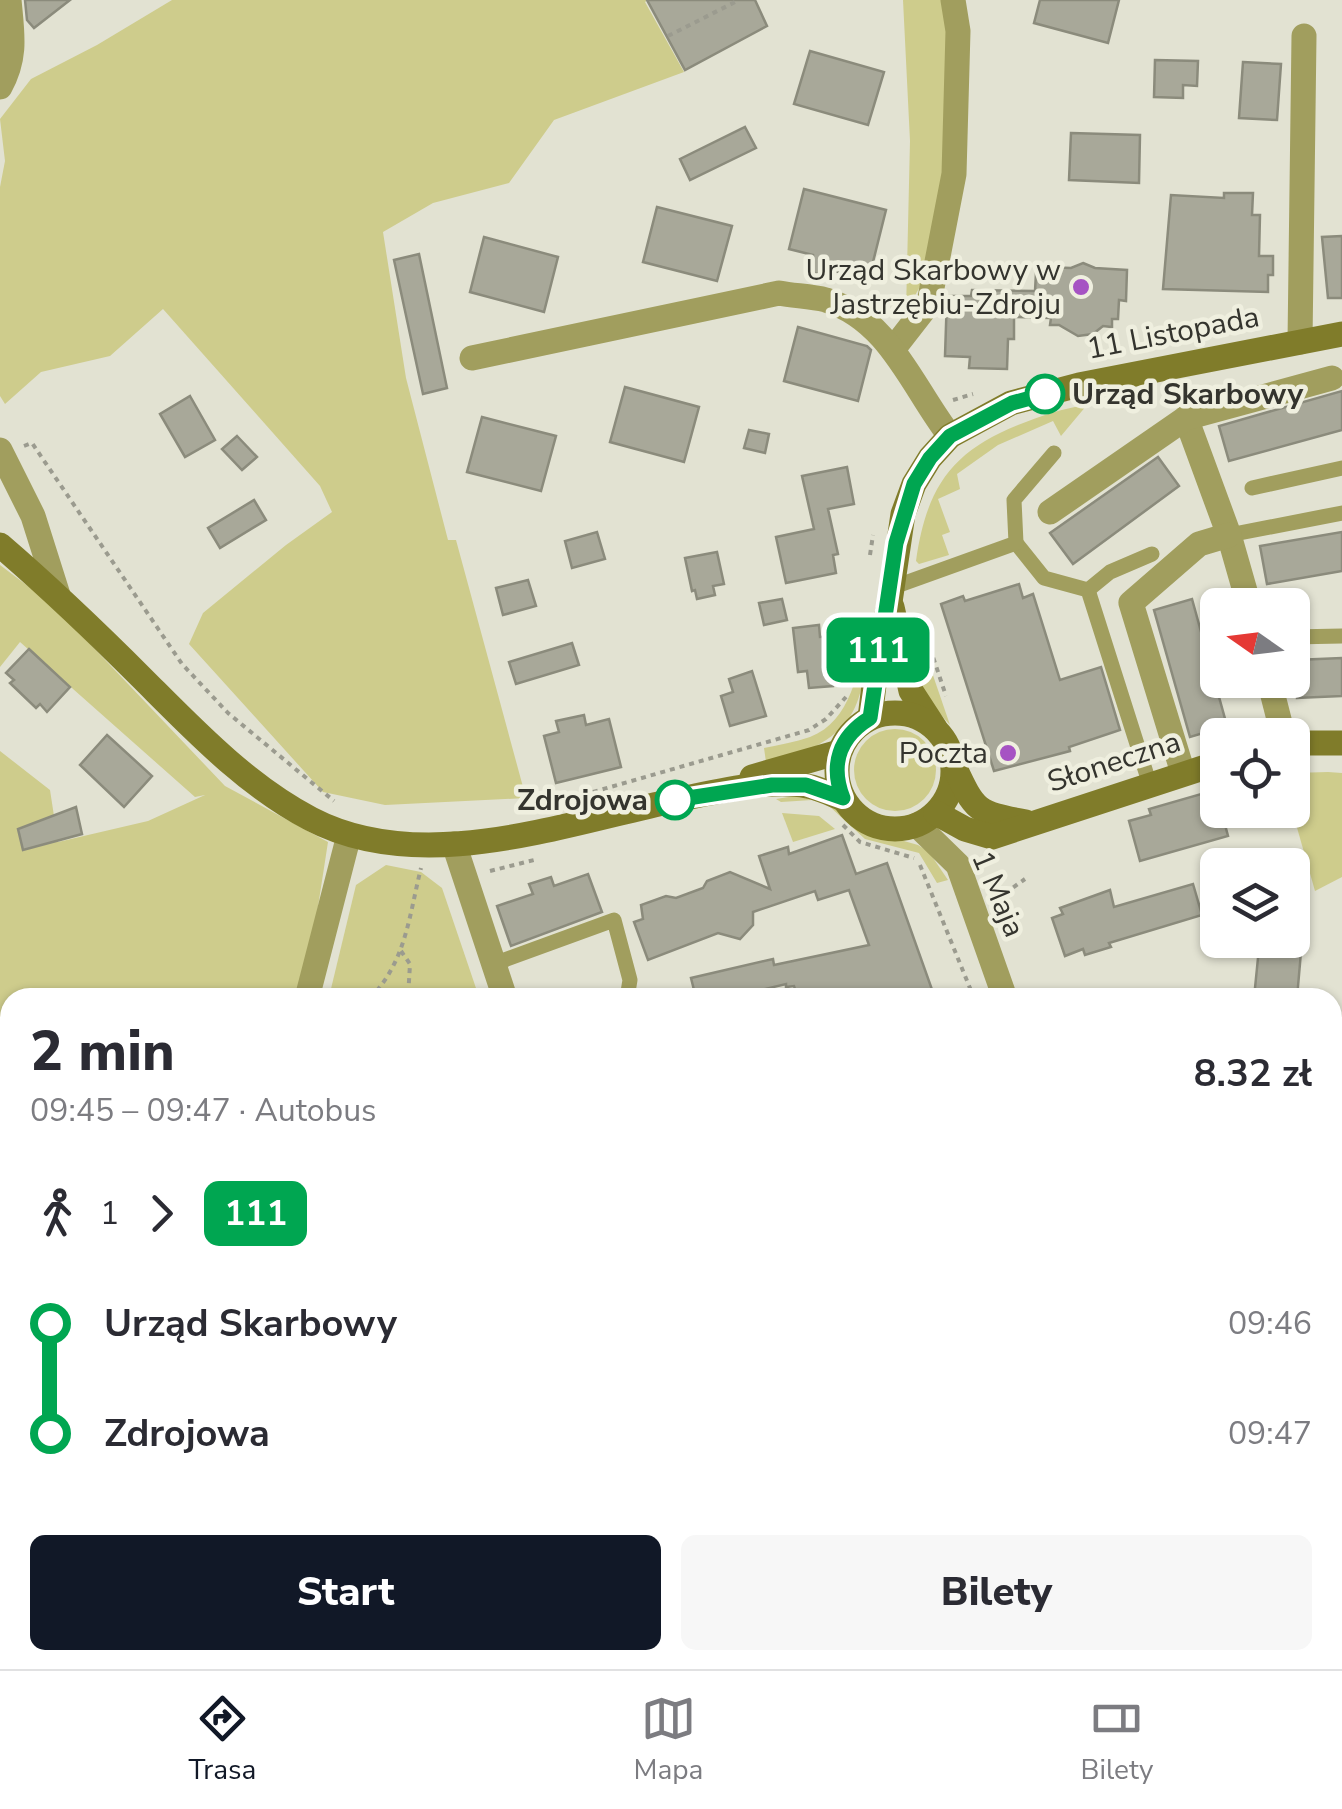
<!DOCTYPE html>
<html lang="pl">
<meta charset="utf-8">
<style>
:root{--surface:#fff;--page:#f7f7f7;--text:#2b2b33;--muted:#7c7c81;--line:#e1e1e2;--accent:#111827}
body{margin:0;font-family:"Nunito Sans",sans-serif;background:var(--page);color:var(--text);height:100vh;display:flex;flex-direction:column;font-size:38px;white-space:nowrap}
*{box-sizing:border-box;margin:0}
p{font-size:32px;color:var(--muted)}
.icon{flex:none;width:55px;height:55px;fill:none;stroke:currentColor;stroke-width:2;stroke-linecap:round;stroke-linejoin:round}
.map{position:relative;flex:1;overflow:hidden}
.drawer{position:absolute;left:0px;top:988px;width:1342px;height:682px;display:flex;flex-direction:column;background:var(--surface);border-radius:30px 30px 0 0;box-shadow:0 2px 8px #0004}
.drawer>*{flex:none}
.badge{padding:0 20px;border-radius:15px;font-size:35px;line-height:65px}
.needle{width:65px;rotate:284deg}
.controls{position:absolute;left:1200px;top:588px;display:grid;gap:20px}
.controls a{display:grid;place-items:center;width:110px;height:110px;border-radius:15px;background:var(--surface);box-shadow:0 2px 8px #0004;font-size:50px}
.map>.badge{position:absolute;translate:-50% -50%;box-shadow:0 0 0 5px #fff}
.legs{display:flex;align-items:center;gap:15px;height:110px;padding:0 30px;font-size:32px}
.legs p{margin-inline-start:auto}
.summary{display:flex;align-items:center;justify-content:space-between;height:170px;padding:0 30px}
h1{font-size:55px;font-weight:800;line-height:75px}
.action{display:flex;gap:20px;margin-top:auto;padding:20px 30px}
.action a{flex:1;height:115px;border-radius:15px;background:var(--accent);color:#fff;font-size:40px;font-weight:800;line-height:115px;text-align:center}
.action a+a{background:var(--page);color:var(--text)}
ul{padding:0 30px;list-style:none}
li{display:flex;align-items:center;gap:35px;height:110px;font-size:38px}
li i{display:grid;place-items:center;width:15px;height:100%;margin:0 12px;background:currentColor}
li i::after{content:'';width:25px;height:25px;margin:-12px;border:8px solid;border-radius:50%;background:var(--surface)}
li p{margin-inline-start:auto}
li:first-child i{background:linear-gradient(#0000 50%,currentColor 0)}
li:last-child i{background:linear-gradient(currentColor 50%,#0000 0)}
.menu{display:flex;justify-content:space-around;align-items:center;height:140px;border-top:2px solid var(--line);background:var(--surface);font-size:28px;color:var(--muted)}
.menu a{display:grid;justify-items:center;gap:5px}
.menu .current{color:var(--accent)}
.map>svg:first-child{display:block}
.green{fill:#cecc8c}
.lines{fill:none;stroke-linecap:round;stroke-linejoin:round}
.stream{stroke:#a39d2c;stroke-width:8}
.building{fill:#a8a899;stroke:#8b8b7c;stroke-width:2.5}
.path{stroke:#9b9b8f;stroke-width:4;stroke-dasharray:5 5;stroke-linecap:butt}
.lane{stroke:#a19e5e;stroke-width:15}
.street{stroke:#a19e5e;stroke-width:25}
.secondary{stroke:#807c2a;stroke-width:25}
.line-1-casing{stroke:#fff;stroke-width:22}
.line-1{stroke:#00a651;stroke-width:15}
.poi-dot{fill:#a653c3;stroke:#efefdf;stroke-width:4}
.stop-1-dot{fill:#fff;stroke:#00a651;stroke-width:5}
.labels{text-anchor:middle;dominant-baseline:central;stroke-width:9;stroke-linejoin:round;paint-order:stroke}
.poi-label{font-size:30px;fill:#34342e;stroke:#efefdf;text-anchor:end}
.street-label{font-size:30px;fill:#34342e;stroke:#efefdf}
.stop-label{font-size:30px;font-weight:bold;fill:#34342e;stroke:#efefdf;text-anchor:start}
</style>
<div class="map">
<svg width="1342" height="1669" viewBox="0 0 1342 1669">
<rect width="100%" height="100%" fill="#e2e2d2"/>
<!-- green -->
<g class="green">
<polygon points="172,0 648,0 645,2 684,72 554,120 509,183 433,203 383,232 406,378 448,540 456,540 526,798 385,805 323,792 189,644 203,613 286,545 332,512 320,486 163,309 110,356 41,372 5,404 0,396 0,187 5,161 0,119 31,79 97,45"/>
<polygon points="903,0 943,0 947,9 946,163 929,270 906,312 910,141"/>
<path d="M1087,405L1061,436L1053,421L998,445L957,474L960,489L938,499L950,532L942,535L949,555L919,564L916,561C926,490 950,452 1018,425C1041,416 1063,408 1087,405Z"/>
<polygon points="0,565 53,605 225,786 328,842 304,997 10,998 10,1041 0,1047 0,751 50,790 58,842 148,821 205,795 195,797 20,642 0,667"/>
<polygon points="912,614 950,725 925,697 904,618"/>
<path d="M868,631C863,723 850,734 767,769L764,748C779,745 795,742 810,737C852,721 858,669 868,631Z"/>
<circle cx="895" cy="770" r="41"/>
<polygon points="1328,772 1342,773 1342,877 1315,891 1292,810 1293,773"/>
<polygon points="807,794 841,810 858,828 918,845 929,852 948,880 937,883 919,853 865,839 828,805 812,800 781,802 776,799"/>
<polygon points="782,813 819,816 835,829 793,842"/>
<polygon points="386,865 421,872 442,888 479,997 329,997 356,885"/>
<polygon points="0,1107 10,1108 10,1157 0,1158"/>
<polygon points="166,1660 398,1660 433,1668 445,1660 707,1660 699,1669 150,1669"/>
</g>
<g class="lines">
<!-- stream -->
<polyline class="stream" points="619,1669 624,1660"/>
</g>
<!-- building -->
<g class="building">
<polygon points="25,0 70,0 34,28 27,20"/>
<polygon points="647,0 755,0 767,26 685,70"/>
<polygon points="1040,0 1119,0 1108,43 1034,23"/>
<polygon points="810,51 884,72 868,125 794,104"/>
<polygon points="1155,60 1198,61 1197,86 1183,85 1183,98 1154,97"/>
<polygon points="1243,62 1281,64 1277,120 1239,118"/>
<polygon points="745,127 756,148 690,180 680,159"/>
<polygon points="1071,133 1140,135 1139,183 1069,180"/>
<polygon points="804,189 886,210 871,270 844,263 844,271 814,274 813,255 789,249"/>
<polygon points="1224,193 1253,193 1252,215 1260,215 1259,256 1273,256 1273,275 1268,275 1268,292 1163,289 1171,195 1224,198"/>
<polygon points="657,207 732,226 717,281 643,262"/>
<polygon points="1342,236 1342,298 1328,298 1322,237"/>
<polygon points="484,237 558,257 544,312 470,292"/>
<polygon points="419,254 447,388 423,394 394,260"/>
<polygon points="1083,263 1095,268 1127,270 1126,301 1119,300 1118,319 1112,319 1112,327 1103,326 1093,334 1078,336 1059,325 1050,325 1051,318 1014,317 1014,339 1008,339 1007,369 969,368 970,357 945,356 947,296 971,296 972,290 1035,291 1036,273 1046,273 1046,267 1071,268"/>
<polygon points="798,327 867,346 871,350 858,401 784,381"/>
<polygon points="625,387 699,407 684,462 610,442"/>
<polygon points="1342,391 1342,430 1229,461 1219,426"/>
<polygon points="190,396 215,440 185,457 160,414"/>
<polygon points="482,417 556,436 541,491 467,472"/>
<polygon points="749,430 769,434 765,453 744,448"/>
<polygon points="237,436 257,457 242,470 222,449"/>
<polygon points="1158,457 1179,486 1073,564 1050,533"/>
<polygon points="847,467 854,504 828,509 838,554 833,555 836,573 786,583 776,537 814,529 802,476"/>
<polygon points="254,500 266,520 220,548 208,528"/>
<polygon points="597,532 605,559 572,568 565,541"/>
<polygon points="1342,532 1342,571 1267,584 1260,546"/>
<polygon points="717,552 724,584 713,586 715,595 697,599 695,590 692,591 685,558"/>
<polygon points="528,580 536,606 503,615 496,588"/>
<polygon points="1019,584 1023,598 1033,594 1060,680 1101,667 1120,730 1069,747 1070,751 994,771 941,604 963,596 965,601"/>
<polygon points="782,599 787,620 764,625 759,603"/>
<polygon points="1192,599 1227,726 1190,737 1154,610"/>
<polygon points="819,625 820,637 833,636 836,675 832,675 833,686 809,688 807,671 798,672 793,628"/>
<polygon points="572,643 579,665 516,684 509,662"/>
<polygon points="29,649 70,687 47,712 40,704 36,708 10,683 14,680 6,673"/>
<polygon points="1342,658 1342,696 1297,698 1296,660"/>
<polygon points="752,671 766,716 730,726 721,696 733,692 729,679"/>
<polygon points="584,715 586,725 609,719 621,767 556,783 544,736 559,732 556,721"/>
<polygon points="107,735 152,776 124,807 80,765"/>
<polygon points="1215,790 1218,810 1221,810 1228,836 1140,861 1129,821 1151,815 1149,809"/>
<polygon points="76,807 82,834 23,850 18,829"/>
<polygon points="842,835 856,874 887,863 935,998 798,998 794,986 786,987 786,984 727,998 696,998 691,978 773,959 774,965 869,945 849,890 818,900 815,891 753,912 753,925 740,939 718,933 648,960 634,922 643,919 641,905 666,896 676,898 703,888 707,881 730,872 770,889 759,856 788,847 789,854"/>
<polygon points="588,874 602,912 511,946 497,906 533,894 529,884 551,877 554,886"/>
<polygon points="1193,884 1202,915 1109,943 1111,947 1085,955 1083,949 1065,956 1052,918 1063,914 1060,908 1110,890 1114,907"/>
<polygon points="1259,948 1301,952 1297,998 1254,998"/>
</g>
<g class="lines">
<!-- path -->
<g class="path">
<polyline points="668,36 739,0"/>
<polyline points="953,400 973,394"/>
<polyline points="24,446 32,443 182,664 228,713 334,801"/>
<polyline points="870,555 873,535"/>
<polyline points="927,639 946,696"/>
<polyline points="593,792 809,730 826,719 846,697"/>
<polyline points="843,825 860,842 914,858"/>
<polyline points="920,865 974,998"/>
<polyline points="490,871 534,860"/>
<polyline points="997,899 1025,879"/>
<polyline points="401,951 410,964 408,998"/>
<path d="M370,998C406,962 409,916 421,868"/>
<polyline points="822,1660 835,1669"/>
<polyline points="898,1660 912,1669"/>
<polyline points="852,1669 859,1660"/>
<polyline points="924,1669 929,1660"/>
<polyline points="941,1669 947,1660"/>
</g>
<!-- lane -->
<g class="lane">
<polyline points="1252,488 1342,468"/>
<polyline points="1229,535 1342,513"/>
<polyline points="1016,543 1044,578 1088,590 1150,785"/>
<polyline points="891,588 1016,543 1014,500 1054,453"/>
<polyline points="1088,590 1110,572 1152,554"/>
<polyline points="1292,637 1342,636"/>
<polyline points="496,963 614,920 630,980 627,998"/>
<polyline points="1332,1299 1342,1299"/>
<polyline points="1332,1562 1342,1560"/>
<polyline points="1330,1669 1342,1666"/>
</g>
<!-- street -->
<g class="street">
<path d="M0,87C17,57 12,33 9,0"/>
<polyline points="1300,342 1304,36"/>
<polyline points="894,348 929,303 954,174 958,31 953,0"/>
<path d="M472,358L779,293C794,296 811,296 826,300C890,320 912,387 950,436"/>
<polyline points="1186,418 1229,535 1249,605"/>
<polyline points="0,450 33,516 58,595"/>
<polyline points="1050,512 1186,418 1332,378"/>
<polyline points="1269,680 1283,735"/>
<polyline points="1183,773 1131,603 1199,544 1229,535"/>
<polyline points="917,825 958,865 1005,998"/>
<polyline points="454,844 505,998"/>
<polyline points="307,998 349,835"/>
<polyline points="1247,1660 1249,1669"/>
</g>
<!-- secondary -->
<g class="secondary">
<path d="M0,545C50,588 97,633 143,679C194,730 246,785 311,819C420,876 560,825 672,801C710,793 770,778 807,786C819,788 831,794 843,799"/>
<polyline points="892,607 911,691 935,728"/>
<circle cx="895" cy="771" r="58"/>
<polyline points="870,718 878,652 890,602 903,514 914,484 930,458 950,436 1011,403 1079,385 1342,334"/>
<polyline points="1292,743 1342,743"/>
<path d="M954,766C975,811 976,813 1026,822"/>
<polyline points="752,777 839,752"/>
<polyline points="936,813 965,829 992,837 1218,763"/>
</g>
</g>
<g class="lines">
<!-- line-1 casing -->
<g class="line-1-casing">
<path id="line-1" d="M675,800L772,785H806L843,798C830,765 839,737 870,718L896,543L914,484L930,458L950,436L1012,403L1045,394"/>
</g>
<!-- line-1 -->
<use href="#line-1" class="line-1"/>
</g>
<!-- markers -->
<g class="poi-dot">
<circle cx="1081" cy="287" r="10"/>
<circle cx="1008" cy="753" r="10"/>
</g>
<g class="stop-1-dot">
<circle cx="1045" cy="394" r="18"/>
<circle cx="675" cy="800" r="18"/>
</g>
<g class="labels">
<!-- poi labels -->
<g class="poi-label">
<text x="1061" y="270">Urząd Skarbowy w<tspan x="1061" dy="34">Jastrzębiu-Zdroju</tspan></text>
<text x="988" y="753">Poczta</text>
</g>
<!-- street labels -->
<g class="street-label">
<text transform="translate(1173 333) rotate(-11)">11 Listopada</text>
<text transform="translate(1114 762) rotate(-18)">Słoneczna</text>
<text transform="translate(998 894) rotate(67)">1 Maja</text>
</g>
<!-- stop labels -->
<g class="stop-label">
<text x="1072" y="394">Urząd Skarbowy</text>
<text x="648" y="800" text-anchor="end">Zdrojowa</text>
</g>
</g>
</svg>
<div class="controls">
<a><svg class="needle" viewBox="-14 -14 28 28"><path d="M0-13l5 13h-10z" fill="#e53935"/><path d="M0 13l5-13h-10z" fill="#7c7c81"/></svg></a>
<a><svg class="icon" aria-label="locate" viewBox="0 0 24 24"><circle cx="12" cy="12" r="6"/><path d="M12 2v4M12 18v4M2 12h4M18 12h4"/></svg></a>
<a><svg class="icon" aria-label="layers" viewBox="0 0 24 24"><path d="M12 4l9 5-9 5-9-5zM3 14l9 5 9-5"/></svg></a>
</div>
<b class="badge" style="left:878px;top:650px;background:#00a651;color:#fff">111</b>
<section class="drawer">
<div class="summary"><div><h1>2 min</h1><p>09:45 – 09:47 · Autobus</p></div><b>8.32 zł</b></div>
<div class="legs"><svg class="icon" aria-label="walk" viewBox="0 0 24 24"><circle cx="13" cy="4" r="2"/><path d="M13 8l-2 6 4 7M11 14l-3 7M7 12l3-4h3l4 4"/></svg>1<svg class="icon" aria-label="forward" viewBox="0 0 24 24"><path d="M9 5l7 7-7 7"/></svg><b class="badge" style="background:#00a651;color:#fff">111</b></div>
<ul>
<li><i style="color:#00a651"></i><b>Urząd Skarbowy</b><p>09:46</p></li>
<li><i style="color:#00a651"></i><b>Zdrojowa</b><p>09:47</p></li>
</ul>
<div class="action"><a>Start</a><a>Bilety</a></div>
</section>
</div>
<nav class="menu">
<a class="current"><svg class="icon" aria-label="directions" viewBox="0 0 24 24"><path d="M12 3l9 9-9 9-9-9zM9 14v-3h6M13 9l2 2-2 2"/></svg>Trasa</a>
<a><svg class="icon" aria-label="map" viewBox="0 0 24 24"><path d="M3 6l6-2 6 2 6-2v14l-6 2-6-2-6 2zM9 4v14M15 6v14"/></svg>Mapa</a>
<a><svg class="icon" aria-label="tickets" viewBox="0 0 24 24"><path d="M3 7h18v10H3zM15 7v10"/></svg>Bilety</a>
</nav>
